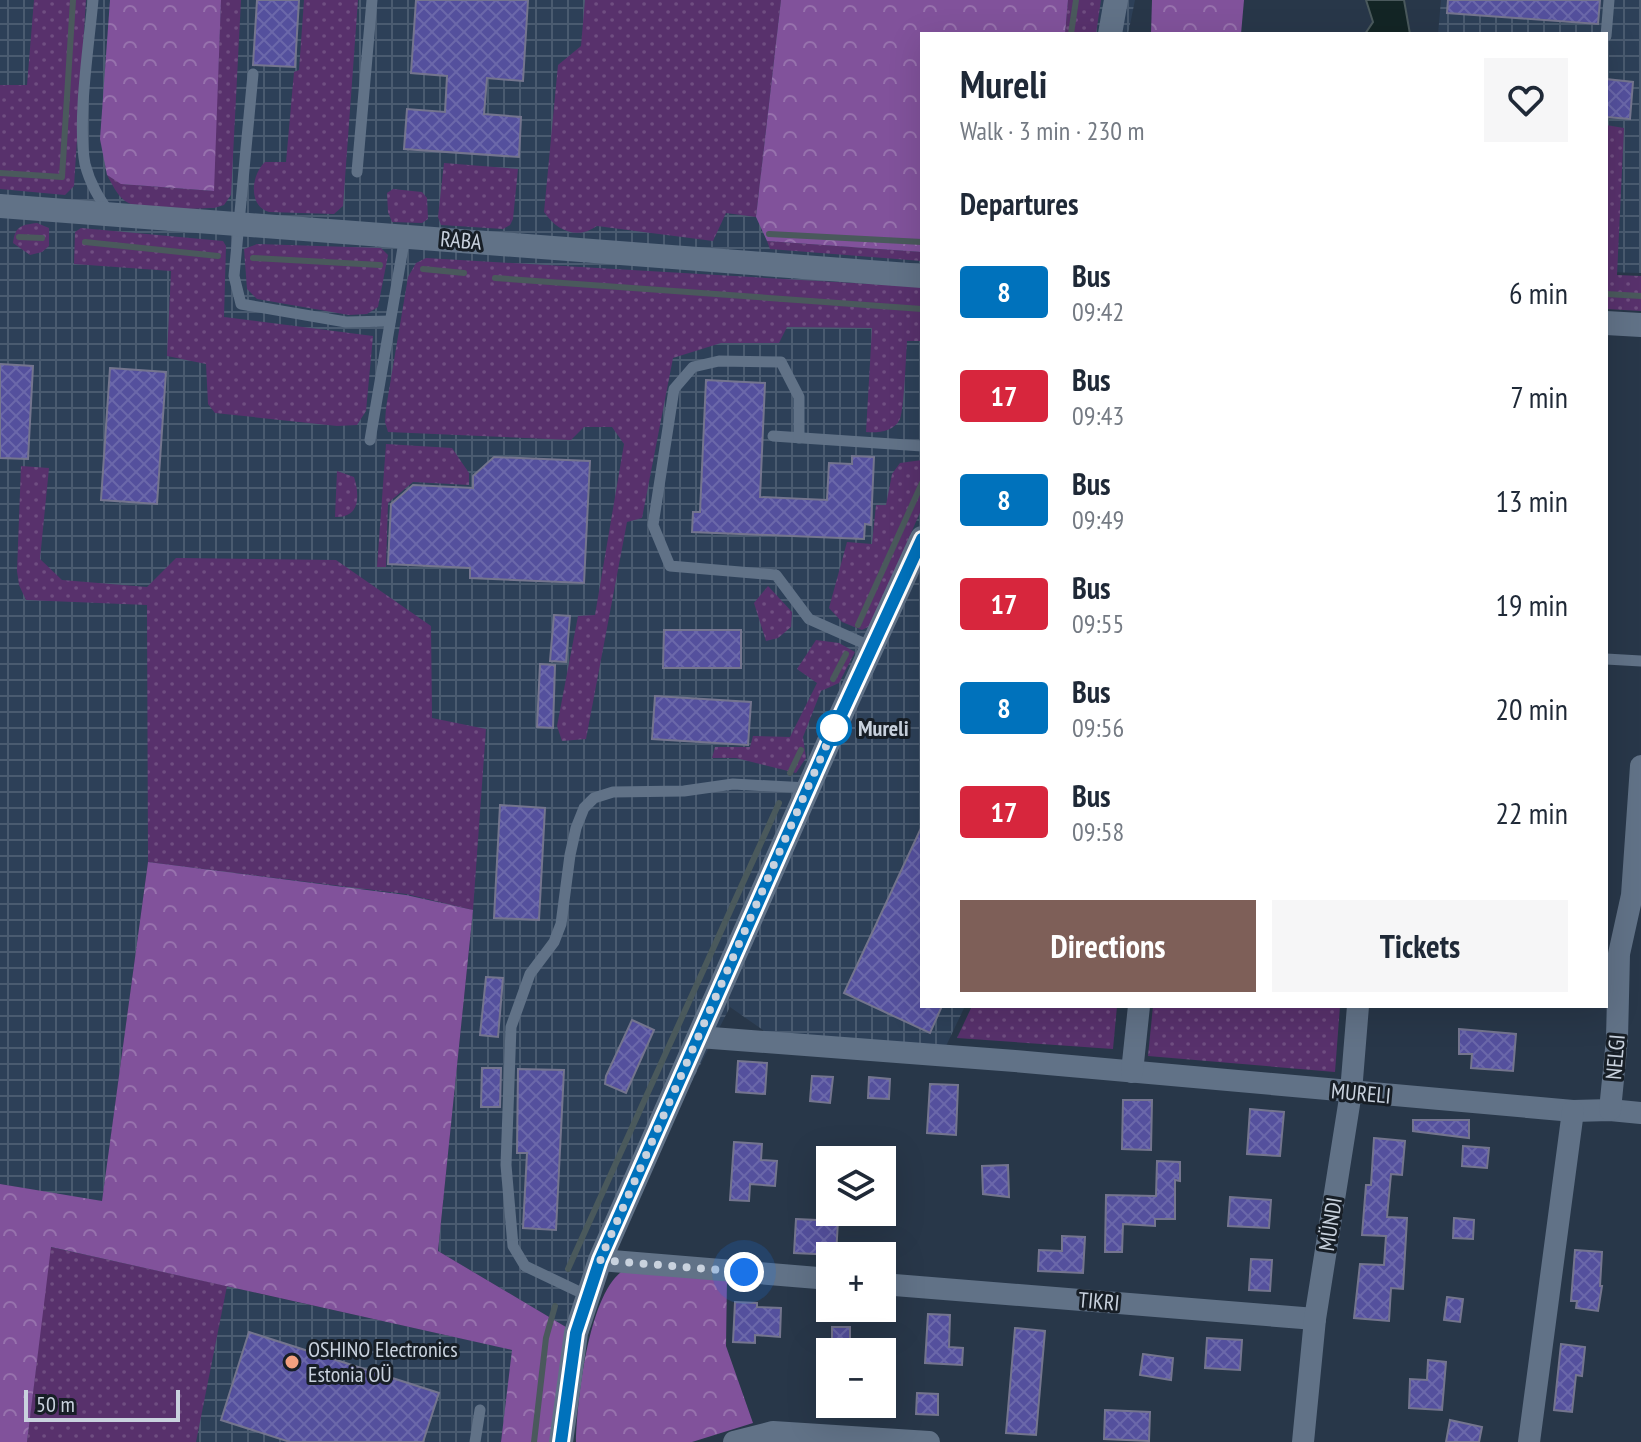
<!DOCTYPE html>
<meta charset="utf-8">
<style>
:root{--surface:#fff;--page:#f6f6f7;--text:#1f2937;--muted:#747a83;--accent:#7e5f58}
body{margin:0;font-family:"PT Sans Narrow",sans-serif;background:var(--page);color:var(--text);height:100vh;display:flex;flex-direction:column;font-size:30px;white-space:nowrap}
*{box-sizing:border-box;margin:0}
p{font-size:26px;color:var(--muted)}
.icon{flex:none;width:44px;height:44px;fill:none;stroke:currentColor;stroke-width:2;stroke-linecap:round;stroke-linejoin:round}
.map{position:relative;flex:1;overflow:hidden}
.details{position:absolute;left:920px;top:32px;width:688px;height:976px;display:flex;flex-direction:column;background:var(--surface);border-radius:0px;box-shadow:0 8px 32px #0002}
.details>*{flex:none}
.badge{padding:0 16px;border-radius:6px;font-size:28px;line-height:52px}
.controls{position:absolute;left:816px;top:1146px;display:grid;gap:16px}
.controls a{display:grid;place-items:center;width:80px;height:80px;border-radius:0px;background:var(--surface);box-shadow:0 8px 32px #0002;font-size:40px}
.scale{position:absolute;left:24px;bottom:20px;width:156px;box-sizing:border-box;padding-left:8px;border:4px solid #c9d2de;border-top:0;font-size:22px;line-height:28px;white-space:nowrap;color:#c9d2de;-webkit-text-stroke:6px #171e26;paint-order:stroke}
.you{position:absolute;width:40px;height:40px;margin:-20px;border:6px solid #fff;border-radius:50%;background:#1a73e8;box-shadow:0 0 0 12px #1a73e833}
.map>.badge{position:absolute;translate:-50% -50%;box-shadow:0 0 0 4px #fff}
h2{padding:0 40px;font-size:30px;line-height:72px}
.round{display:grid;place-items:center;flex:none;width:84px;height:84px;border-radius:0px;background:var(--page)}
.head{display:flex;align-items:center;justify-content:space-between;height:136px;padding:0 40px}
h1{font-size:38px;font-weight:600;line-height:60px}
.cta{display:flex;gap:16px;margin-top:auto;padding:16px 40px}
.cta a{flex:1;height:92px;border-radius:0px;background:var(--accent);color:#fff;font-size:32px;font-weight:600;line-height:92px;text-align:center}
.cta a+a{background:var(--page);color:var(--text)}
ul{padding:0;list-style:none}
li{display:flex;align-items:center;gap:24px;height:104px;padding:0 40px}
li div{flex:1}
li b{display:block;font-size:30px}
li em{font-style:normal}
li .badge{min-width:88px;font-weight:700;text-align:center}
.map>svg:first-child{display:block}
.industrial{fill:url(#industrial-grid)}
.grass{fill:url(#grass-dots)}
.forest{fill:url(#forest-crowns)}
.water{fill:#132525;stroke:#4a595c;stroke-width:2}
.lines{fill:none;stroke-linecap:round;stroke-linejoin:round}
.stream{stroke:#4a595c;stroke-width:6}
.building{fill:url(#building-cross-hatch);stroke:#74758e;stroke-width:2}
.service{stroke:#617287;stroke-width:11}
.minor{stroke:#617287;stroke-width:22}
.tertiary{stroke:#617287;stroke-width:24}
.line-casing{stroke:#fff;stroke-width:18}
.line{stroke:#0072bc;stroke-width:12}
.walk{stroke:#c9d2de;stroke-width:8;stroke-dasharray:0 14.4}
.stop-dot{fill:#fff;stroke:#0072bc;stroke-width:4}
.poi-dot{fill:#f2a080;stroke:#171e26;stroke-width:3}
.labels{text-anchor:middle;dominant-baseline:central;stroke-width:6;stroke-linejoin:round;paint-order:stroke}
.street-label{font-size:22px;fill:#c9d2de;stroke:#171e26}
.stop-label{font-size:22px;font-weight:bold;fill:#c9d2de;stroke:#171e26;text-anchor:start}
.poi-label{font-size:22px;fill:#c9d2de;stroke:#171e26;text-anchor:start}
</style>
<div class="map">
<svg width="1641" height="1442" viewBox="0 0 1641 1442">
<defs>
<pattern id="industrial-grid" width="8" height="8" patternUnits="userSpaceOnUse" patternTransform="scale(2)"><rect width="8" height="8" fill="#2d4058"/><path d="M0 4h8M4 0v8" fill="none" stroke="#4a5b70"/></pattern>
<pattern id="grass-dots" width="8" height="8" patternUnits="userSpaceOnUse" patternTransform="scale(2)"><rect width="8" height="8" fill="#58316c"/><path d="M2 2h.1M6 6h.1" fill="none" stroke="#6f4e81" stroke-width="1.8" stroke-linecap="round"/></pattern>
<pattern id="forest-crowns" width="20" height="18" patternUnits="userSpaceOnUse" patternTransform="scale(2)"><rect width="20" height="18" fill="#81529b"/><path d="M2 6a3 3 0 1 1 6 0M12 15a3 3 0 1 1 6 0" fill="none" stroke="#9772ad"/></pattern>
<pattern id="building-cross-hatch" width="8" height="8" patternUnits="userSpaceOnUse" patternTransform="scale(2)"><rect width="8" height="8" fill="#54509d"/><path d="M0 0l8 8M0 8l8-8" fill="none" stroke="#6b68aa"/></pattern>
</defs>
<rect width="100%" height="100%" fill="#283749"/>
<!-- industrial -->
<g class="industrial">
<polygon points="0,0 1135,0 1128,34 922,34 922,1006 965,1006 946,1046 770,1035 730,1007 600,1260 576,1333 438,1251 473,910 148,862 102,1202 0,1184"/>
<polygon points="1441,0 1641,0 1641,273 1606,272 1606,34 1438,34"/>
<polygon points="50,1247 513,1350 501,1442 27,1442"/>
</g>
<!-- grass -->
<g class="grass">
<polygon points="34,0 86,0 74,186 65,195 0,189 0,85 27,85"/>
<path d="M221,0H241L231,195L224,205L214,208C191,208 144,214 125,201C117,195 112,184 107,175L122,184L213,191Z"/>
<path d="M304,0H358L343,206L334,214L269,212C248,206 251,175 265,162H286L294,72L299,70Z"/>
<path d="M585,0H781L756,217L726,213L713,241L597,226C577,240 557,231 544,212L558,65L581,46Z"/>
<polygon points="1068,0 1101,0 1096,34 1065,34"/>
<polygon points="1606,125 1624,128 1617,275 1641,276 1641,311 1606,309"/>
<polygon points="444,163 518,169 513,219 510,225 503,229 441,225 438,217"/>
<polygon points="393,189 422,192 427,198 428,219 422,223 392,222 388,212 387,193"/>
<path d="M37,223L49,228V246L42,252L30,255L13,243C15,226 21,225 37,223Z"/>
<polygon points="81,228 223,241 226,246 224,317 373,336 366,411 357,425 337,426 215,413 208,404 206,364 167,356 171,271 74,264 75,232"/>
<polygon points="767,241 922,252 922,261 770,249"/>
<polygon points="257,244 381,248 388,255 378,307 367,314 349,315 257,299 247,289 244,249"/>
<path d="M426,258L922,287V341H907C906,355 904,409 900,419C894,432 877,433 866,432L872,328L787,327L779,343H721L673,358L642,518L627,522L586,739L562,741L557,726L578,616L595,615L624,444L612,427H584L571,440L388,432L385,422L386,408L408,277L416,263Z"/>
<polygon points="386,444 452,448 469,473 469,485 413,482 388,503 386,567 377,567"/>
<polygon points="922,460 922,508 870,626 862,630 842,622 829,608 847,542 872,544 876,505 886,505 892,474 900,463"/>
<polygon points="21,466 49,468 40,559 62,580 147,587 176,558 336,560 431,626 432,718 486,729 473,910 406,894 148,862 147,605 26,600 19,585 17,571"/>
<path d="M337,471L354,477C360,496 360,518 335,517Z"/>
<polygon points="768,586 792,612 791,627 778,638 766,641 754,603"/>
<polygon points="816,640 839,643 855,652 839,683 821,691 803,737 806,758 796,773 736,758 712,758 715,747 750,747 753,736 790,737 817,683 797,669"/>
<polygon points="972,1006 1117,1006 1113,1049 957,1038"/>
<polygon points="1153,1006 1340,1006 1335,1072 1148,1056"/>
<polygon points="50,1247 227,1286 196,1442 27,1442"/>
</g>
<!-- forest -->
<g class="forest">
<polygon points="110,0 221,0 214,191 121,184 107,175 100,139"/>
<polygon points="781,0 1068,0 1065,34 922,34 922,252 767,241 756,217"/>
<polygon points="1152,0 1244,0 1241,34 1151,34"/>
<polygon points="148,862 406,895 473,910 438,1251 576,1333 561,1442 501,1442 512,1350 51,1247 27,1442 0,1442 0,1184 102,1201"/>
<path d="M621,1272L727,1278L726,1346L753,1423L692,1442H576C577,1401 588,1298 621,1272Z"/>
</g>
<!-- water -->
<polygon class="water" points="1366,0 1404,0 1410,34 1365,34 1373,22"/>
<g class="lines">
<!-- stream -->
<g class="stream">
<polyline points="1071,34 1076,0"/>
<polyline points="0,173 62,177 73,0"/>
<polyline points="769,234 922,242"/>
<polyline points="19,237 42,238"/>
<polyline points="85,242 218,256"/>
<polyline points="253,258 380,265"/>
<polyline points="423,269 464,273"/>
<polyline points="495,278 922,309"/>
<polyline points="1606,294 1641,296"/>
<polyline points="858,625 922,483"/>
<polyline points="833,679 846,654"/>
<polyline points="790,773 801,750"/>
<polyline points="568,1269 779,803"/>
<polyline points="534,1442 546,1338 555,1306"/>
</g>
</g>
<!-- building -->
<g class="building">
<polygon points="257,0 299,0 295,67 253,65"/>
<polygon points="416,0 528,0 523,81 487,78 484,114 521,117 519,157 404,149 407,109 445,112 447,76 411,73"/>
<polygon points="1448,0 1600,0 1598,24 1447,13"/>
<polygon points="1606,79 1633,82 1630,119 1606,117"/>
<polygon points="0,364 33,366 28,459 0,458"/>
<polygon points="110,368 166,372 157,504 101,500"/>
<polygon points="706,380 765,383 760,497 827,500 829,463 852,464 852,456 874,457 871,525 865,524 864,539 692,532 693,512 700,512"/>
<polygon points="494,457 590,461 584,583 470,578 470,568 388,564 391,504 413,485 473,488 473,476"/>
<polygon points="554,615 570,616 566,662 550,661"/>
<polygon points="664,630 741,630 741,668 663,668"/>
<polygon points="540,664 555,665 553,728 537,727"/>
<polygon points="655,696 751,702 748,745 652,739"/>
<polygon points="500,805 545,808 539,920 494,918"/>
<polygon points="922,826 922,1006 942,1006 930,1033 844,993"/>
<polygon points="486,977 503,978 498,1037 480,1035"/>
<polygon points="632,1020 654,1030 626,1093 605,1084 606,1076"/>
<polygon points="1459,1029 1516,1034 1513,1071 1471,1068 1472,1054 1459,1054"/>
<polygon points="738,1061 767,1063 765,1094 736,1092"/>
<polygon points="482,1068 501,1068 500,1107 481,1107"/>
<polygon points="518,1069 564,1070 556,1230 523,1228 527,1153 517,1153"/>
<polygon points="812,1076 833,1077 830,1103 810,1101"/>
<polygon points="869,1077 890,1079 889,1099 868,1098"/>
<polygon points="930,1084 958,1085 956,1135 927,1133"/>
<polygon points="1123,1100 1152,1100 1151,1150 1122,1149"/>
<polygon points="1250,1109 1284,1112 1280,1156 1247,1154"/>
<polygon points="1413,1120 1469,1120 1469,1138 1413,1131"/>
<polygon points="1374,1138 1405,1141 1402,1175 1391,1174 1387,1217 1407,1218 1403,1289 1391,1288 1389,1321 1354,1318 1360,1264 1384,1265 1386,1236 1362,1235 1366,1185 1371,1185"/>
<polygon points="734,1142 762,1144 761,1160 777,1161 775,1186 750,1184 749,1201 730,1200"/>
<polygon points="1463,1146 1489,1148 1487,1168 1462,1166"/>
<polygon points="1157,1161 1180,1162 1180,1181 1175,1180 1175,1219 1155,1219 1155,1226 1123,1224 1122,1252 1105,1252 1106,1195 1156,1196"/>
<polygon points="1008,1165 1009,1197 983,1194 982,1166"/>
<polygon points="1230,1197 1271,1200 1269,1228 1228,1226"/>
<polygon points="1454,1218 1474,1220 1473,1239 1453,1238"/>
<polygon points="796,1219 838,1221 836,1255 794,1253"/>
<polygon points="1062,1236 1085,1237 1083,1273 1038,1271 1039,1250 1062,1251"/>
<polygon points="1575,1250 1602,1252 1600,1286 1602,1286 1598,1311 1576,1308 1577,1301 1571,1301"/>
<polygon points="1251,1259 1272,1260 1270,1291 1249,1290"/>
<polygon points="1447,1297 1463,1299 1460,1322 1444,1320"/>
<polygon points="735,1302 757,1303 757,1307 781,1308 780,1337 755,1335 755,1343 733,1342"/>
<polygon points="928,1314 950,1315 949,1347 963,1348 962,1365 925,1363"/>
<polygon points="832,1327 850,1327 850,1346 832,1345"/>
<polygon points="1015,1328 1045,1331 1036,1435 1006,1433"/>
<polygon points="249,1332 439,1393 423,1442 290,1442 221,1420"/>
<polygon points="1207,1338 1242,1340 1240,1370 1205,1368"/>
<polygon points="1561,1344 1585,1347 1582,1376 1576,1375 1572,1412 1554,1410"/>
<polygon points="1143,1354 1173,1358 1171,1380 1140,1375"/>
<polygon points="1428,1360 1446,1362 1442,1410 1409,1408 1410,1379 1427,1380"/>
<polygon points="917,1393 938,1394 938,1415 916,1414"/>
<polygon points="1105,1410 1150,1412 1149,1441 1104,1439"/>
<polygon points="1450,1420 1482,1427 1479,1442 1446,1442"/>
</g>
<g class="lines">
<!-- service -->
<g class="service">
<path d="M93,0C89,45 77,121 85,164C90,184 99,198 110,214"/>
<polyline points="1606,36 1609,0"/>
<polyline points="253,74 234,276 241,304 346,322 390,321"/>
<polyline points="357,172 372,0"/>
<polyline points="773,436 922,446"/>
<polyline points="799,438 799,397 781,362 719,361 693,367 674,389 653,525 670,566 776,575 809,619 872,647"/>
<polyline points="370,440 405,236"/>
<polyline points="1606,659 1641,661"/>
<polyline points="588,1296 525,1266 513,1246 506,1165 511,1027 530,974 554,942 561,924 570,855 576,828 584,808 594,798 613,792 684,791 733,784 808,788"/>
<polyline points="475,1442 480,1410"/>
</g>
<!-- minor -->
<g class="minor">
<polyline points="699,1037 1015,1061 1573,1111 1610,1110 1641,1113"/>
<polyline points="1132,1072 1139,1006"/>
<polyline points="1610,1110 1617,1039 1619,954 1632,895 1641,766"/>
<polyline points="600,1260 830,1279"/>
<polyline points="882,1284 1315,1319"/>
<polyline points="734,1442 773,1432 929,1442"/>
<polyline points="1303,1442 1315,1319 1351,1092 1358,1006"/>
<polyline points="1529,1442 1573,1111"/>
</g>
<!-- tertiary -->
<g class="tertiary">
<polyline points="1110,34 1116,0"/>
<polyline points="0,206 922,276"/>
<polyline points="1606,323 1641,325"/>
<polyline points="561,1442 576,1333 600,1260 834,730 922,538"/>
</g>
</g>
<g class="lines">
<!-- line casing -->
<g class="line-casing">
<polyline id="line" points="561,1442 576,1333 600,1260 834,730 922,539"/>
</g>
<!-- line -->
<use href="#line" class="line"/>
<!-- walk -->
<polyline class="walk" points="744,1272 600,1260 834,728"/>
</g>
<!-- markers -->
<circle class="stop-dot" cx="834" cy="728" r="16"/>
<circle class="poi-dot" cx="292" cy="1362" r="8"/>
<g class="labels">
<!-- street labels -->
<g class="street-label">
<text transform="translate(461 240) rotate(5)">RABA</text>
<text transform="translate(1615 1057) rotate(-85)">NELGI</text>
<text transform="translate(1361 1093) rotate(5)">MURELI</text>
<text transform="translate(1330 1224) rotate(-81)">MÜNDI</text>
<text transform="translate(1099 1301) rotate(5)">TIKRI</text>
</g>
<!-- stop labels -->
<g class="stop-label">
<text x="858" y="728">Mureli</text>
</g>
<!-- poi labels -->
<g class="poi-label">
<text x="308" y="1349">OSHINO Electronics<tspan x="308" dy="25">Estonia OÜ</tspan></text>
</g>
</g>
</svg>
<div class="controls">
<a><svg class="icon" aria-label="layers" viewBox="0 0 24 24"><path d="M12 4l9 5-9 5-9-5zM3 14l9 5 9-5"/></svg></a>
<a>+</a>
<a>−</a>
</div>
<div class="scale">50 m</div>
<div class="you" style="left:744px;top:1272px"></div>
<section class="details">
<div class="head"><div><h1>Mureli</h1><p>Walk · 3 min · 230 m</p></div><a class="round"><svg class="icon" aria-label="heart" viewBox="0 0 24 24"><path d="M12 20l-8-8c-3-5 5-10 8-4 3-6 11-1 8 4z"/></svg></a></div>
<h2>Departures</h2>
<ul>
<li><span class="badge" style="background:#0072bc;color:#fff">8</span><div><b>Bus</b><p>09:42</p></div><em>6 min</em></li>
<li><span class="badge" style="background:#d7263d;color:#fff">17</span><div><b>Bus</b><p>09:43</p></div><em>7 min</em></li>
<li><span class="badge" style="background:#0072bc;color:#fff">8</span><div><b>Bus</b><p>09:49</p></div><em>13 min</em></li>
<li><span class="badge" style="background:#d7263d;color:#fff">17</span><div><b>Bus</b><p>09:55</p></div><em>19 min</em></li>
<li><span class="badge" style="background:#0072bc;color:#fff">8</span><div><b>Bus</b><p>09:56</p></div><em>20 min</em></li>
<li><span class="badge" style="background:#d7263d;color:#fff">17</span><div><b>Bus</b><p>09:58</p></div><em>22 min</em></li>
</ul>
<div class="cta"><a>Directions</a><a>Tickets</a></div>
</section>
</div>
